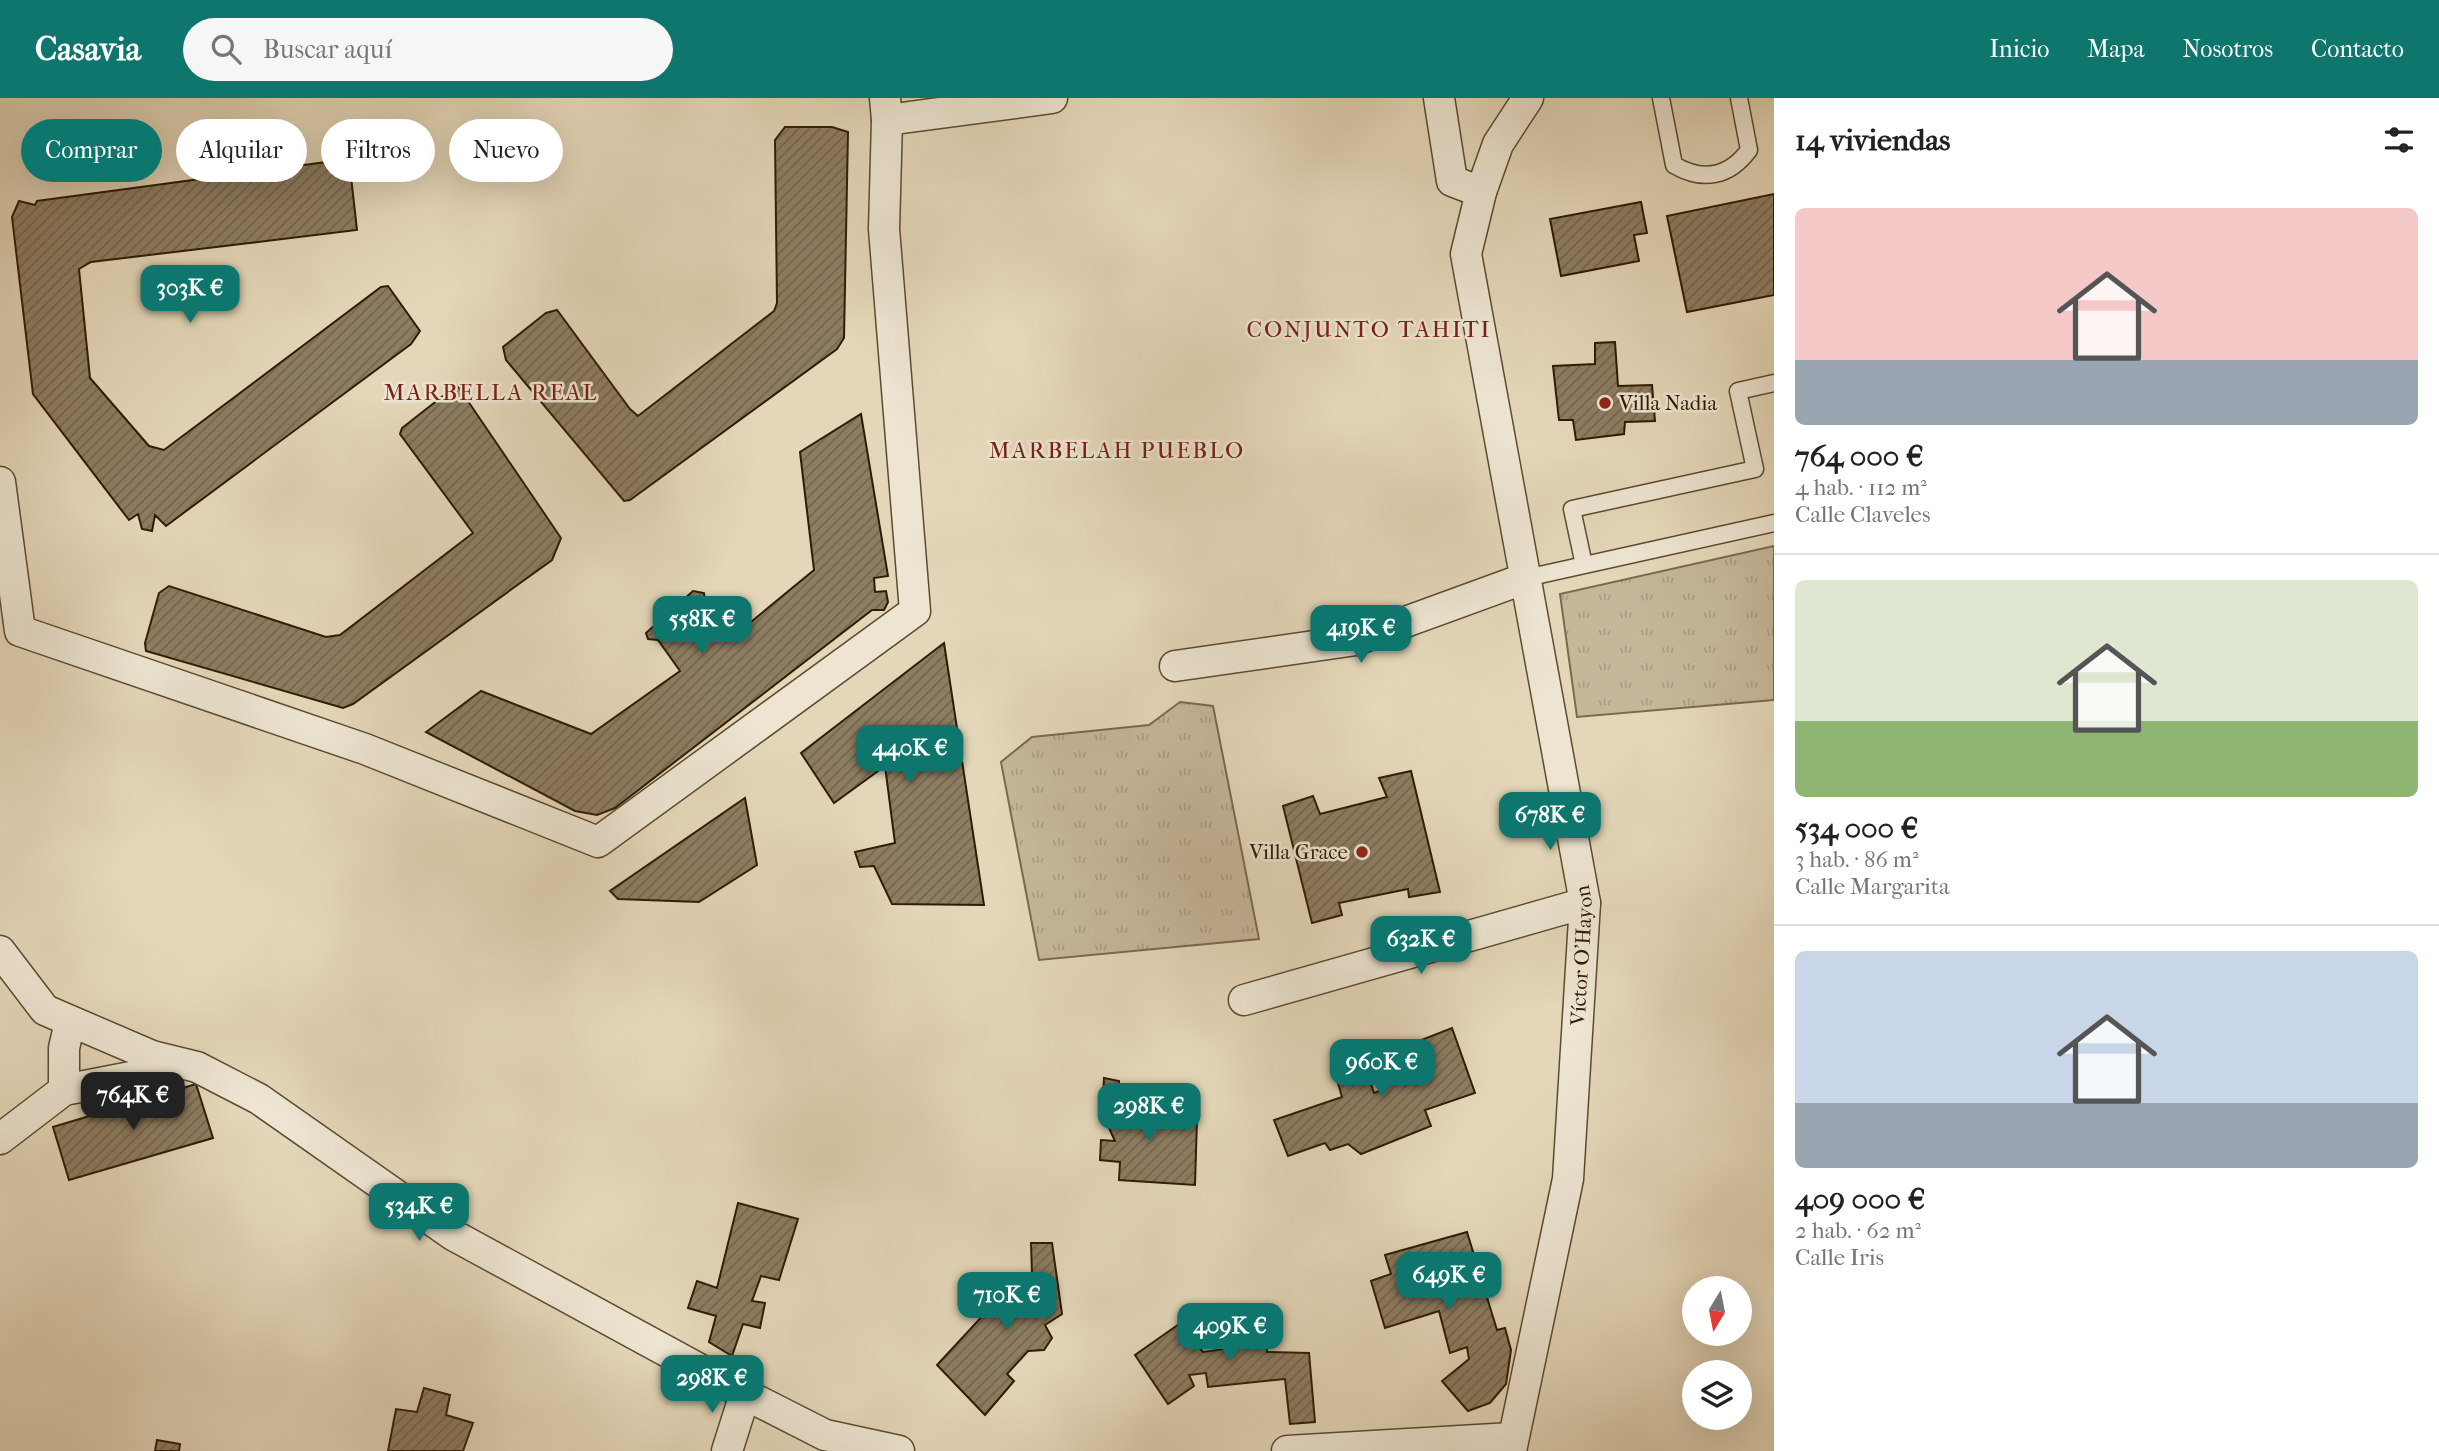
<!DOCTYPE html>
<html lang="es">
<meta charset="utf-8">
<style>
:root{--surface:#fff;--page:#f6f6f6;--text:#222;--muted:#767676;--line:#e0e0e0;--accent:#0f766e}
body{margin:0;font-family:"IM FELL French Canon",serif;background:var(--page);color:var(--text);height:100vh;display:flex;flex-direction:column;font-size:26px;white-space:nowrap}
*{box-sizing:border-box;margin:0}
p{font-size:23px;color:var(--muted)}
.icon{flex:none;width:38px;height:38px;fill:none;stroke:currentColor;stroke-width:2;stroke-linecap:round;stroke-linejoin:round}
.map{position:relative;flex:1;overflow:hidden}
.side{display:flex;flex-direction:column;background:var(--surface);width:665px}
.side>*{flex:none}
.hud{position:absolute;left:21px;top:21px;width:665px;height:63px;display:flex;gap:14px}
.needle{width:46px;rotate:190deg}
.buttons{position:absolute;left:1682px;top:1178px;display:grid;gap:14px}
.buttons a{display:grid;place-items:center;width:70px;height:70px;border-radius:50%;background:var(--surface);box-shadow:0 7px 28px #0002;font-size:35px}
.price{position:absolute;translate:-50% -60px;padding:0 16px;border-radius:14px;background:var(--accent);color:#fff;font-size:23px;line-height:46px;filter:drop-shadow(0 2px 4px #0008)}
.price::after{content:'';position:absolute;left:50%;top:42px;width:21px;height:16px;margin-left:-10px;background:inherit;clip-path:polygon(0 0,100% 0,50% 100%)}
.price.current{background:#222;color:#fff}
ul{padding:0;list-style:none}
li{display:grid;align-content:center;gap:14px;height:371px;padding:0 21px}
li+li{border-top:2px solid var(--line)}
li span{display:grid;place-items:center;height:217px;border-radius:10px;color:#555}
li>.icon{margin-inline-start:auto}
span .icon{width:126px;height:126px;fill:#fffc;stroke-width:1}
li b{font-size:30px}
h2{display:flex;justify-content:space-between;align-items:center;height:84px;padding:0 21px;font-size:30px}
.tag{padding:0 24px;border-radius:32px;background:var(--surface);box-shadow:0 7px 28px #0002;font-size:24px;line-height:63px}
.tag.current{background:var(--accent);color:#fff}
header{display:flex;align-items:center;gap:42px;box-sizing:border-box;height:98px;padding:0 35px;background:var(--accent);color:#fff}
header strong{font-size:33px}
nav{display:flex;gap:38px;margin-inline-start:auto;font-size:24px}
.search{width:490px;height:63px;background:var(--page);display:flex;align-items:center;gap:18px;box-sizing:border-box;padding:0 24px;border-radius:38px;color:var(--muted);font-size:26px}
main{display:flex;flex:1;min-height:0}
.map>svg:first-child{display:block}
.grass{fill:url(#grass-tufts);stroke:#7a6a4e;stroke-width:2}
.building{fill:url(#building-hatch);stroke:#2f1c03;stroke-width:2}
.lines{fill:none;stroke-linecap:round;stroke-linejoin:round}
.service-casing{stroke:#5c4b30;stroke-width:19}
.minor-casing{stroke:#5c4b30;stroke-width:33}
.service{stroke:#ede5d2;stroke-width:16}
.minor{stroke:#ede5d2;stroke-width:30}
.poi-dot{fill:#8f2418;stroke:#ede5d2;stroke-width:2.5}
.labels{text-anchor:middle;stroke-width:5;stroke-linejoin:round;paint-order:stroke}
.poi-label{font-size:21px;fill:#2f1c03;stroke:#ede5d2;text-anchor:start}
.street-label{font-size:21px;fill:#2f1c03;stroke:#ede5d2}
.neighbourhood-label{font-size:23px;letter-spacing:2px;fill:#7a1f14;stroke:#ede5d2}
</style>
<header>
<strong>Casavia</strong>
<div class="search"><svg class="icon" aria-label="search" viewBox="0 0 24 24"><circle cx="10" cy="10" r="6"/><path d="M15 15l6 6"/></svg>Buscar aquí</div>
<nav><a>Inicio</a><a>Mapa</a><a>Nosotros</a><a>Contacto</a></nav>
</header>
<main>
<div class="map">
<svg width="1774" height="1353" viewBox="0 0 1774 1353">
<defs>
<pattern id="grass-tufts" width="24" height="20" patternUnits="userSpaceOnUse" patternTransform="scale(1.75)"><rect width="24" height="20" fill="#c5b79a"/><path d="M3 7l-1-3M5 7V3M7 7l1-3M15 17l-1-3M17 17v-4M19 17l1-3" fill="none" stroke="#aa9d83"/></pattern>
<pattern id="building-hatch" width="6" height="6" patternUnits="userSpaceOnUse" patternTransform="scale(1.75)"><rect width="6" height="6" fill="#8d7d62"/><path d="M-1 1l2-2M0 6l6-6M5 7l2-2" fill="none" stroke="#74664f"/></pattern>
</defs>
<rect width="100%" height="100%" fill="#e4d7b9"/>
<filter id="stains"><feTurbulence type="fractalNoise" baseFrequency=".00286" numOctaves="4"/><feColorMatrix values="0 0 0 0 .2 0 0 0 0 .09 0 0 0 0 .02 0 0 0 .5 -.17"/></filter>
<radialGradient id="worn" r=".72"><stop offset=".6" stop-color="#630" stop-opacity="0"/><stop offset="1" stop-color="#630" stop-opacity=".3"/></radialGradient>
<!-- grass -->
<path class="grass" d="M 1774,448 L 1774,602 L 1577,619 L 1560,496 Z
M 1180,604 L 1213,608 L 1259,841 L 1039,862 L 1001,664 L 1032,639 L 1149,627 Z"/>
<!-- building -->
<path class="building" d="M 785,29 L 832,29 L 848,34 L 844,240 L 837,251 L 630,402 L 624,403 L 506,262 L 503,249 L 546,215 L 557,212 L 630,311 L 638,318 L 774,213 L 777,205 L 775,42 Z
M 349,61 L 357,132 L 91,164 L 79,171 L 90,280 L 149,348 L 164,352 L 381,189 L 388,188 L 420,233 L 411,246 L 166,428 L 155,417 L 152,433 L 142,431 L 138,416 L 129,422 L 33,296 L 12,119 L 19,103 L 35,107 L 37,103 Z
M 1774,96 L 1774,197 L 1687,214 L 1667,118 Z
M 1641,104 L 1647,135 L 1634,137 L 1639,163 L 1561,178 L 1550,121 Z
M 1615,244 L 1618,288 L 1652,287 L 1655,323 L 1625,324 L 1624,336 L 1576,342 L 1573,322 L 1559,322 L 1553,268 L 1595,266 L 1595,245 Z
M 457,287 L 561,440 L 552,462 L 353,606 L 343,610 L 146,553 L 145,545 L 159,495 L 169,488 L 326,539 L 340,537 L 473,435 L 400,336 L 402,330 Z
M 861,316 L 888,478 L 874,480 L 875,494 L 886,493 L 888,504 L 884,512 L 872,512 L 615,710 L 597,717 L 575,713 L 426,634 L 481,593 L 591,636 L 680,573 L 658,542 L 648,541 L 646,535 L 693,493 L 704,495 L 705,505 L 703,511 L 729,542 L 814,472 L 800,354 Z
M 944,545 L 984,807 L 892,806 L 874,768 L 860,769 L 855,754 L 895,745 L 885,668 L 834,705 L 801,655 Z
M 1411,673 L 1440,794 L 1409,799 L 1408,791 L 1339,805 L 1342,817 L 1312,825 L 1283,708 L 1313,698 L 1320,716 L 1387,699 L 1379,680 Z
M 745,700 L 757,767 L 699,804 L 618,801 L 610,793 Z
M 1452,930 L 1475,995 L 1425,1012 L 1431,1028 L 1361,1056 L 1348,1046 L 1330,1052 L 1325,1045 L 1288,1058 L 1274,1022 L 1342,999 L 1332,965 L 1361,955 L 1374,995 L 1387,990 L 1383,982 L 1398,978 L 1388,955 Z
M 1104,980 L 1119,983 L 1120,1012 L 1129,1009 L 1139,1017 L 1197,1021 L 1195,1087 L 1119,1082 L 1120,1064 L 1100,1062 L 1101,1042 L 1115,1043 L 1108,1028 L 1113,1017 L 1102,1016 Z
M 196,986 L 213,1040 L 69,1082 L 53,1029 Z
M 738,1105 L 798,1121 L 779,1182 L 761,1178 L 752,1203 L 765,1205 L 760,1230 L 743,1226 L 732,1258 L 709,1244 L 716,1218 L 688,1210 L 697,1183 L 717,1190 Z
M 1467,1134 L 1497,1232 L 1505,1230 L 1511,1252 L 1506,1286 L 1490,1305 L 1468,1313 L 1442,1283 L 1469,1261 L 1467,1249 L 1450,1255 L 1439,1213 L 1385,1230 L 1371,1183 L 1391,1176 L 1385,1157 Z
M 1031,1145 L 1052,1145 L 1062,1216 L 1045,1227 L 1052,1240 L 1044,1252 L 1028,1253 L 1007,1276 L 1014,1283 L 985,1317 L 937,1267 L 1001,1198 L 997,1180 L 1032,1176 Z
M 1265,1217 L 1267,1254 L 1309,1255 L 1315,1324 L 1290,1326 L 1285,1281 L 1208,1289 L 1206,1275 L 1189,1277 L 1194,1288 L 1168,1306 L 1135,1257 L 1179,1226 L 1203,1254 L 1225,1251 L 1225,1237 L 1203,1238 L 1198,1226 Z
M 424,1290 L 450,1297 L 446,1317 L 473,1325 L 463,1353 L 388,1353 L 396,1311 L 417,1314 Z
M 157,1342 L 180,1346 L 179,1353 L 155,1353 Z"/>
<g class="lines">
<!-- service casing -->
<g class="service-casing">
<path id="service" d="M 1661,0 L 1674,67 C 1703,84 1729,79 1749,52 L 1739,0
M 1584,467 L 1572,411 L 1755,371 L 1738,293 L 1774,285
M 1526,480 L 1774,425"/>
</g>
<!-- minor casing -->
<g class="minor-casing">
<g id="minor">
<path d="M 1439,0 L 1452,83 L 1481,94"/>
<path d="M 887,22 L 1052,0"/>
<path d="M 0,384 L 20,533 L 365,651 L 598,744 L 915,513 L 884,131 L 887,22 L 885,0"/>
<path d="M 1175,568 L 1356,542 L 1526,480"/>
<path d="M 0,853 L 45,912 L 152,958 L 197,969 L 259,1001 L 453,1137 L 758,1303 L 825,1337 L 899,1353"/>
<path d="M 1244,902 L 1585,805"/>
<path d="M 64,992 L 64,950 L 70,924"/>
<path d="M 0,1041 L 64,992 L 136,978 L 152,958"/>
<path d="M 727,1353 L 745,1296"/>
<path d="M 1287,1353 L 1512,1340"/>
<path id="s1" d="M 1511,1353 L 1568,1081 L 1585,805 L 1466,156 L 1481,94 L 1498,46 L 1528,0"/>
</g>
</g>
<!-- service -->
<use href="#service" class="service"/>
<!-- minor -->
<use href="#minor" class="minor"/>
</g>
<!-- markers -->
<g class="poi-dot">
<circle cx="1605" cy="305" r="7"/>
<circle cx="1362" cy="754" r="7"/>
</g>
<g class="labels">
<!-- poi labels -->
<g class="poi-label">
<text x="1619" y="312">Villa Nadia</text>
<text x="1348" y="761" text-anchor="end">Villa Grace</text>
</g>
<!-- street labels -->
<g class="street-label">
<text dy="7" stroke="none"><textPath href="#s1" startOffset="502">Víctor O'Hayon</textPath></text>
</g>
<!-- neighbourhood labels -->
<g class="neighbourhood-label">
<text x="1369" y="239">CONJUNTO TAHITI</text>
<text x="491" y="302">MARBELLA REAL</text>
<text x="1117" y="360">MARBELAH PUEBLO</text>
</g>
</g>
<rect width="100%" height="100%" filter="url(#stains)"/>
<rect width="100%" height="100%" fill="url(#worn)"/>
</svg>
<div class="buttons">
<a><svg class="needle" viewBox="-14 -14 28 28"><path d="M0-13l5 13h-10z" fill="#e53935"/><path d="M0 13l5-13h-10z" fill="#767676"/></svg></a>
<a><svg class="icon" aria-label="layers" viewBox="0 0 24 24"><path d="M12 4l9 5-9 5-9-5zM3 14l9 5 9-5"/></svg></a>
</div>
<b class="price" style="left:190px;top:227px">303K €</b>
<b class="price" style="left:702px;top:558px">558K €</b>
<b class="price" style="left:1361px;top:567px">419K €</b>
<b class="price" style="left:910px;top:687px">440K €</b>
<b class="price" style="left:1550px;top:754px">678K €</b>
<b class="price" style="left:1421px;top:878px">632K €</b>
<b class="price" style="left:1382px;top:1001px">960K €</b>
<b class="price current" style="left:133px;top:1034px">764K €</b>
<b class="price" style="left:1149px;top:1045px">298K €</b>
<b class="price" style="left:419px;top:1145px">534K €</b>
<b class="price" style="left:1449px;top:1214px">649K €</b>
<b class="price" style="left:1007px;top:1234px">710K €</b>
<b class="price" style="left:1230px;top:1265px">409K €</b>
<b class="price" style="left:712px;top:1317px">298K €</b>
<div class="hud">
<a class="tag current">Comprar</a>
<a class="tag">Alquilar</a>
<a class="tag">Filtros</a>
<a class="tag">Nuevo</a>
</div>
</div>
<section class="side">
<h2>14 viviendas<svg class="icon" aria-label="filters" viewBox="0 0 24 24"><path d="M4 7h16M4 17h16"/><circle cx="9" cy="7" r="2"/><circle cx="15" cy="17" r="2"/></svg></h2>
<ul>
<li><span style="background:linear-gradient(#f6c9c9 70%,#9aa5b1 0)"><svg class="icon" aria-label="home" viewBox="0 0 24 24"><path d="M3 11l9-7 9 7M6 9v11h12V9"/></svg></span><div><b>764 000 €</b><p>4 hab. · 112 m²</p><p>Calle Claveles</p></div></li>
<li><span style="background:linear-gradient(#dfe7d0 65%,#8fb573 0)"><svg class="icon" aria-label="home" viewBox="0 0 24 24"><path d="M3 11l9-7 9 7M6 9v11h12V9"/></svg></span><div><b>534 000 €</b><p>3 hab. · 86 m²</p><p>Calle Margarita</p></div></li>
<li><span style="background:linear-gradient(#c9d6e8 70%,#9aa5b1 0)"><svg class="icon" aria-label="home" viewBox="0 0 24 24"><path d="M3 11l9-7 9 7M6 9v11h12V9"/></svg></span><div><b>409 000 €</b><p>2 hab. · 62 m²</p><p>Calle Iris</p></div></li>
</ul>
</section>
</main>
